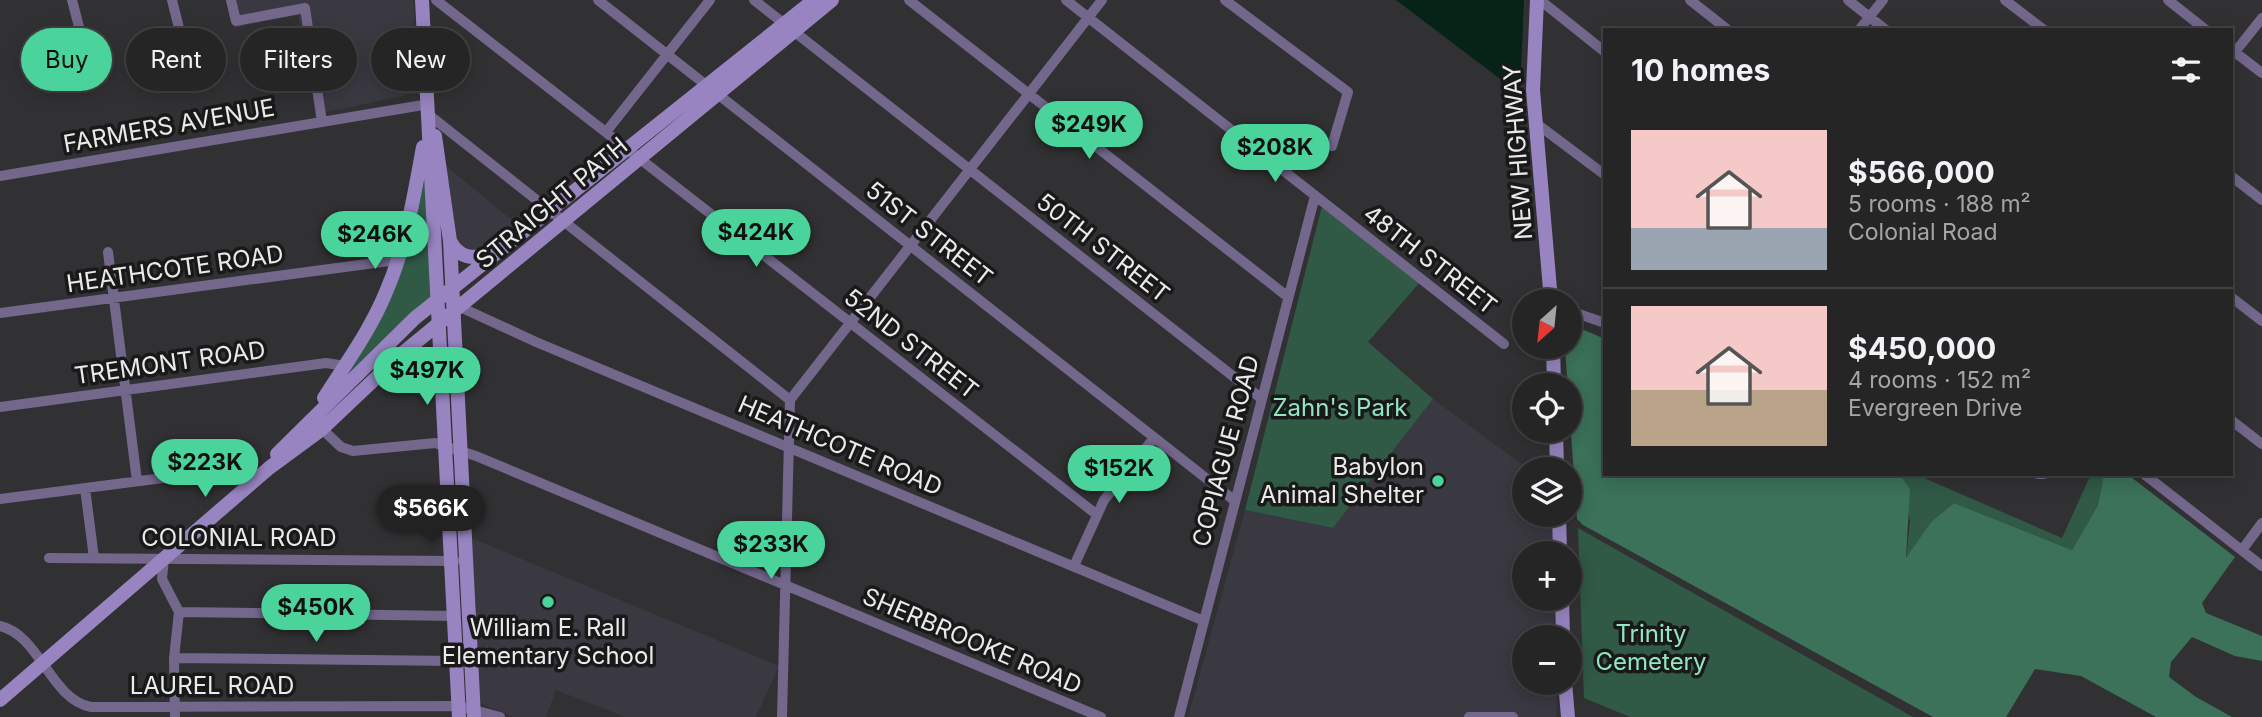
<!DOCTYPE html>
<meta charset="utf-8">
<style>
:root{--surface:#252526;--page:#2d2d2e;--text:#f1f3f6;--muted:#a3a5a7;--line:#424243;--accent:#4ad49c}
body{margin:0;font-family:Inter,sans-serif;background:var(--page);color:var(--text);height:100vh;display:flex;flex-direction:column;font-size:26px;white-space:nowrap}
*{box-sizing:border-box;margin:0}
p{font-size:23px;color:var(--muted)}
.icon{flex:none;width:38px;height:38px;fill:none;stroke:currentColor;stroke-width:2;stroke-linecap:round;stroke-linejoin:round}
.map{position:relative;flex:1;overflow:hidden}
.drawer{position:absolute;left:1603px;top:28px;width:630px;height:448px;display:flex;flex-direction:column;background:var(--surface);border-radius:0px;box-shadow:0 4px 18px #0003,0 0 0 2px var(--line)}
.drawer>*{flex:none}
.guide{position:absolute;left:21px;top:28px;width:665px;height:63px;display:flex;gap:14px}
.needle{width:46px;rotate:207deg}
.fabs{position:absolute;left:1512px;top:289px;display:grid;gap:14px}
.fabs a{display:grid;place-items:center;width:70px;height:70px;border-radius:50%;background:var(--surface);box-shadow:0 4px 18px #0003,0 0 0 2px var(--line);font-size:35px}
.price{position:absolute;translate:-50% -60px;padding:0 16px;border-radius:24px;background:var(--accent);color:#111;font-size:23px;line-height:46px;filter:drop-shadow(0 2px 4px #0008)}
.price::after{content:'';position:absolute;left:50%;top:42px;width:21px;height:16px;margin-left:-10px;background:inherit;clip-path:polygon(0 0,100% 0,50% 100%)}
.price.selected{background:#222;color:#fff}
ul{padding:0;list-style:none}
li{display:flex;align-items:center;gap:21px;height:175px;padding:0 28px}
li+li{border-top:2px solid var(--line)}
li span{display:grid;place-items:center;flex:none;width:196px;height:140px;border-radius:0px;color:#555}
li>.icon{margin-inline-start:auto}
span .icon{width:84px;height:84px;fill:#fffc;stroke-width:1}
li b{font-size:30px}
h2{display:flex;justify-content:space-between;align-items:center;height:84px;padding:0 28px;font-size:30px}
.chip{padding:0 24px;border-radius:32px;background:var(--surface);box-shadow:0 4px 18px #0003,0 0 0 2px var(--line);font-size:24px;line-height:63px}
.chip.selected{background:var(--accent);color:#111}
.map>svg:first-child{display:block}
.built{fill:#3a3840}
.green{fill:#305946}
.forest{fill:#3b7259}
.water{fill:#052316}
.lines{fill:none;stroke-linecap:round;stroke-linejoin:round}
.street{stroke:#73678c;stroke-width:10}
.secondary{stroke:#9884c0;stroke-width:14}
.poi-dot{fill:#4ad49c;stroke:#19191a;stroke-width:2.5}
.labels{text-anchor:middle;stroke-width:7;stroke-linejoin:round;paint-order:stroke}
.street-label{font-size:24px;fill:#eaeaeb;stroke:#19191a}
.park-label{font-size:24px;fill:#92e7be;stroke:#19191a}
.poi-label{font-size:24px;fill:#eaeaeb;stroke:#19191a;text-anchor:end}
</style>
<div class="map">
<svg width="2262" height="717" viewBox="0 0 2262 717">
<rect width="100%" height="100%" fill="#313133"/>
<!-- built -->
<path class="built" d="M 226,0 L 413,0 L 419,84 L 416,93 L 317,114 L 298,13 L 234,28 Z
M 445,165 L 518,225 L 477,254 L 454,245 Z
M 1433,399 L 1528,469 L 1524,469 L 1524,514 L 1552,515 L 1553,553 L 1524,553 L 1524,598 L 1554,599 L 1555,637 L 1524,637 L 1524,682 L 1556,683 L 1557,717 L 1188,717 L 1245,510 L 1333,528 Z
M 469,537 L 779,666 L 756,717 L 625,717 L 556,690 L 546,717 L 513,717 L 477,702 Z"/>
<!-- green -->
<path class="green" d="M 425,162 L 433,299 L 329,397 L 376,324 Z
M 1322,206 L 1420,282 L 1368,342 L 1433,399 L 1333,528 L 1245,510 Z
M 1899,474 L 1915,474 L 2062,538 L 2091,474 L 2104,474 L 2098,505 L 2072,550 L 1954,503 L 1931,522 L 1906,560 L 1910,521 Z
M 1578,528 L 1913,717 L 1630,717 L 1584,698 Z"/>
<!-- forest -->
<path class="forest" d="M 1570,324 L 1605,339 L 1605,474 L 1899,474 L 1910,489 L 1906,558 L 1931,522 L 1954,503 L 2072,550 L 2098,505 L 2104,474 L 2127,474 L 2235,557 L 2202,603 L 2206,613 L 2262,636 L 2262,661 L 2235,656 L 2192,637 L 2171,662 L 2169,677 L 2196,697 L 2232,717 L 2156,717 L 2081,676 L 2035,669 L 2006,717 L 1933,717 L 1583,525 L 1577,519 L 1565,347 L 1570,346 Z"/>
<!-- water -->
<path class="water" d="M 1396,0 L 1524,0 L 1520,94 Z"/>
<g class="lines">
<!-- street -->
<path class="street" d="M 72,0 L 89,65
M 172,0 L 183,44
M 231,0 L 236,21 L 305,8 L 322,122
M 436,0 L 1096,514
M 598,0 L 1235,501
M 754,0 L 1262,399
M 909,0 L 1288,297
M 1066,0 L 1504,344
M 1225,0 L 1348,92 L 1332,146
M 1540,0 L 1605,52
M 1690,0 L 1728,30
M 1848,0 L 1886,30
M 2005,0 L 2044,30
M 2168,0 L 2206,30
M 1859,30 L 1883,0
M 2232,50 L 2262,73
M 2231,57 L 2262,18
M 429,115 L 790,400
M 1537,124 L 1605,175
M 606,132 L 710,0
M 0,176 L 429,104
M 2231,176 L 2262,200
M 108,252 L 137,481
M 2231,297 L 2262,321
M 460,307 L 536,342 L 1204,621
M 1570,311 L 1605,323
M 0,313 L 397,260
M 0,407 L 326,363 L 345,366
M 2231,420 L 2262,444
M 322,429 L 341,447 L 353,451 L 435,443 L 476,456 L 1101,717
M 2038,474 L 2044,474
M 2144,474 L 2262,566
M 85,488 L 94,558
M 0,499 L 225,470 L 253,482
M 2242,550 L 2262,523
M 49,558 L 455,561
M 164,558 L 162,579 L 179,612 L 174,658 L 175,717
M 1074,566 L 1104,500 L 1154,438
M 179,612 L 455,616
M 0,626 C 40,635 50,699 91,707 L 459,706 L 500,717
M 174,658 L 457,661
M 782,717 L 790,400 L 1102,0
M 1179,717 L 1315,196
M 1469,717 L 1513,717"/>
<!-- secondary -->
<path class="secondary" d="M 422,0 L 459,717
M 1537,0 L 1533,90 L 1551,301
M 435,136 L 450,241 L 474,717
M 450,241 C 459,259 473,259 491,254
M 1553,346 L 1554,385
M 399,357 L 425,354 L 442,366
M 324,398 C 346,363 370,331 386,292 C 406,246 414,196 423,147
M 1556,430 L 1557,469
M 277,454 L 415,318 L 814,0
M 1559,514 L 1560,553
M 1562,598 L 1563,637
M 1565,682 L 1568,717
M 0,700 L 269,468 L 322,429 L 398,357 L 832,0"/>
</g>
<!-- markers -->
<g class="poi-dot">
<circle cx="1438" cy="481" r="7"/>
<circle cx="548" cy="602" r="7"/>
</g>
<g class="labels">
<!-- street labels -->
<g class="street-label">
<text transform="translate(169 126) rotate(-10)" y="8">FARMERS AVENUE</text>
<text transform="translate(1518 152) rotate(-94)" y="8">NEW HIGHWAY</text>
<text transform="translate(552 203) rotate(-40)" y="8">STRAIGHT PATH</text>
<text transform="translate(929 234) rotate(38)" y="8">51ST STREET</text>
<text transform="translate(1103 248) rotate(38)" y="8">50TH STREET</text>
<text transform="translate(1430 260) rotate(38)" y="8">48TH STREET</text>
<text transform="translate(175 269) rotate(-8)" y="8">HEATHCOTE ROAD</text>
<text transform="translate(911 344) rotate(38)" y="8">52ND STREET</text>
<text transform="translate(170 363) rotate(-8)" y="8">TREMONT ROAD</text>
<text transform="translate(840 446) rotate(23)" y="8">HEATHCOTE ROAD</text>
<text transform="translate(1226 451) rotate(-75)" y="8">COPIAGUE ROAD</text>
<text x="239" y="546">COLONIAL ROAD</text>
<text transform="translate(972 641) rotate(23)" y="8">SHERBROOKE ROAD</text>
<text x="212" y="694">LAUREL ROAD</text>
</g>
<!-- park labels -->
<g class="park-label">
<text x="1340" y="416">Zahn's Park</text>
<text x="1651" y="642">Trinity<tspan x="1651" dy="28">Cemetery</tspan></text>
</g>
<!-- poi labels -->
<g class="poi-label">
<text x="1424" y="475">Babylon<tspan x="1424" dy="28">Animal Shelter</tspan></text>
<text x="548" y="636" text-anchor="middle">William E. Rall<tspan x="548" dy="28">Elementary School</tspan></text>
</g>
</g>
</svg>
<div class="fabs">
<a><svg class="needle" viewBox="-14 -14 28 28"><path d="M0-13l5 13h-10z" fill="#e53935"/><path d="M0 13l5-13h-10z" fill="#a3a5a7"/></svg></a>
<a><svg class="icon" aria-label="locate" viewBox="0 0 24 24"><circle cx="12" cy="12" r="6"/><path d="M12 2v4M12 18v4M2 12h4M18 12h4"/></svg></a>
<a><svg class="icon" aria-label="layers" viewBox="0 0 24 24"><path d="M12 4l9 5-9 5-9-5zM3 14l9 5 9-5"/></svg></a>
<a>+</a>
<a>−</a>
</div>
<b class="price" style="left:1089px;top:161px">$249K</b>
<b class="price" style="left:1275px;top:184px">$208K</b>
<b class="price" style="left:756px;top:269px">$424K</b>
<b class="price" style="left:375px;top:271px">$246K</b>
<b class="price" style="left:427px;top:407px">$497K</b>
<b class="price" style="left:205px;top:499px">$223K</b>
<b class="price" style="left:1119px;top:505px">$152K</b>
<b class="price selected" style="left:431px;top:545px">$566K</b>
<b class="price" style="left:771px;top:581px">$233K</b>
<b class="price" style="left:316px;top:644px">$450K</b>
<div class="guide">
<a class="chip selected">Buy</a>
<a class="chip">Rent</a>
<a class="chip">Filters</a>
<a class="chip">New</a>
</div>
<section class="drawer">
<h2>10 homes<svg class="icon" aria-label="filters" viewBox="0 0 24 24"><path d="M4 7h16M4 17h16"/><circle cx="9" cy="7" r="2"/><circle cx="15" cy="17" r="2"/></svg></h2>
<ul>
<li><span style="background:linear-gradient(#f6c9c9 70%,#9aa5b1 0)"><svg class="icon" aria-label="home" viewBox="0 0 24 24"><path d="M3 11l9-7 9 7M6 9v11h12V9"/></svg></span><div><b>$566,000</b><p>5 rooms · 188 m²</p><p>Colonial Road</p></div></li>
<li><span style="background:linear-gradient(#f6c9c9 60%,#b9a48a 0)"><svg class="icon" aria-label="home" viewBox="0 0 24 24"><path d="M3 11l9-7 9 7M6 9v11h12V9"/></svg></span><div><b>$450,000</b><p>4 rooms · 152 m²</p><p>Evergreen Drive</p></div></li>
</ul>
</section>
</div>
